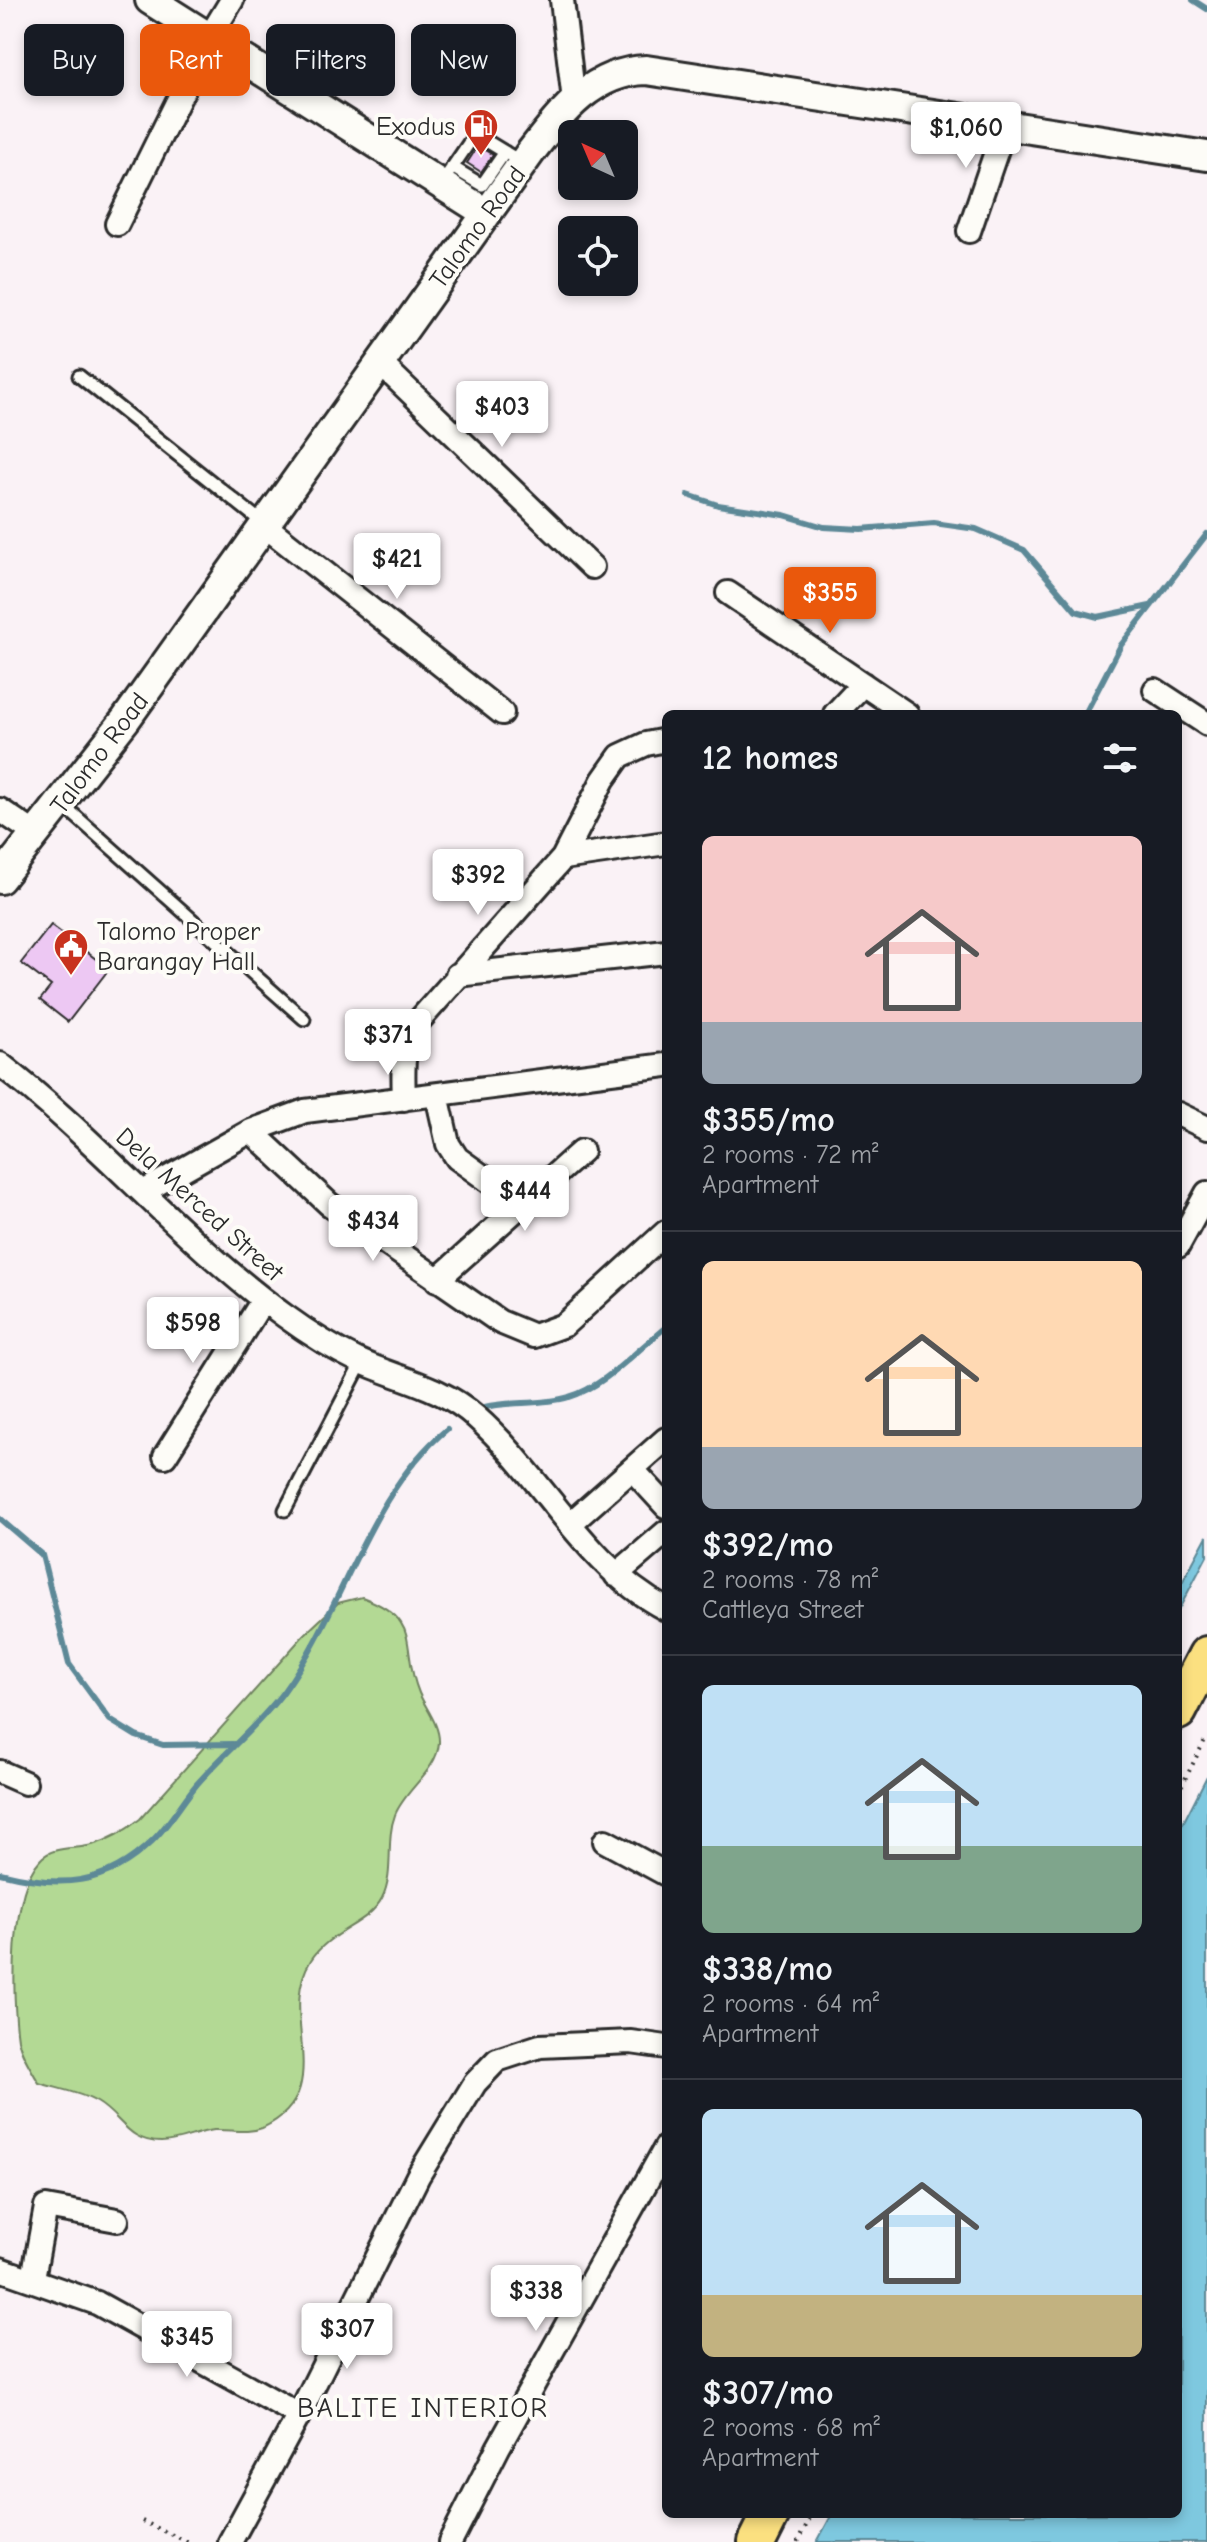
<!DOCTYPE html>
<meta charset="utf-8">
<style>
:root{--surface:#171b24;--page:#242831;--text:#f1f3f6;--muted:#9ea1a6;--line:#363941;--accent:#ea580c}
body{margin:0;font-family:"Comic Neue",sans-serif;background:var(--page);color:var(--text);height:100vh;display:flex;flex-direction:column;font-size:30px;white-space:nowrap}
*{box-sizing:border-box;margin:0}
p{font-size:26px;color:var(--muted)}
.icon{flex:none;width:44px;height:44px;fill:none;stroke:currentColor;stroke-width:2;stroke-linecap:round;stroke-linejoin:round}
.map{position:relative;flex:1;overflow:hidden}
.details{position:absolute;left:662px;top:710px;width:520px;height:1808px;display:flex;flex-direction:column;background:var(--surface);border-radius:12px;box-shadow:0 4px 12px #0003}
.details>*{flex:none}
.banner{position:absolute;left:24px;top:24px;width:518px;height:72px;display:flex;gap:16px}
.needle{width:52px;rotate:316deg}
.tools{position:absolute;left:558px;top:120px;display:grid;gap:16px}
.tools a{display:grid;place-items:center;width:80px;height:80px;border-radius:12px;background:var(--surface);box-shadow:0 4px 12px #0003;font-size:40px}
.price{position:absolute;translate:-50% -68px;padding:0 18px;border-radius:8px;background:#fff;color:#222;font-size:26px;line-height:52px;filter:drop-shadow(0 2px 4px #0008)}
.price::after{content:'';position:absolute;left:50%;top:48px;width:24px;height:18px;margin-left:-12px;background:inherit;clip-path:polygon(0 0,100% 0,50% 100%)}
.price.selected{background:var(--accent);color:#fff}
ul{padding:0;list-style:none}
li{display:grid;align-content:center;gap:16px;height:424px;padding:0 40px}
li+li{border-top:2px solid var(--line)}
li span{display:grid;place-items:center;height:248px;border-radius:12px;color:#555}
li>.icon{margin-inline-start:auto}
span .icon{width:144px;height:144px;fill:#fffc;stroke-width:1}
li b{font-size:34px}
h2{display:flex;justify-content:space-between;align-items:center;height:96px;padding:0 40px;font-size:34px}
.tag{padding:0 28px;border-radius:12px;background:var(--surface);box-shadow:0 4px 12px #0003;font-size:28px;line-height:72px}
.tag.selected{background:var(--accent);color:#fff}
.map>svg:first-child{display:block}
.green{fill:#b3d994;stroke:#6f8260;stroke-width:2}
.water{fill:#7ec8df;stroke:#5d8997;stroke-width:2}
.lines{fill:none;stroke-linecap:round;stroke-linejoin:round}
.stream{stroke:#5d8997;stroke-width:6}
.building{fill:#edc8f3;stroke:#2b2b2b;stroke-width:2}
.service-casing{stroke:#2b2b2b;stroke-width:17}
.minor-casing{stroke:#2b2b2b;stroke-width:28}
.tertiary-casing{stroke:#2b2b2b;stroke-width:34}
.primary-casing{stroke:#2b2b2b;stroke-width:42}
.path{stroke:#2b2b2b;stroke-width:4;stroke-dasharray:2 6;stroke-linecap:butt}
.service{stroke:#fdfcf7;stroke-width:11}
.minor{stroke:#fdfcf7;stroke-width:22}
.tertiary{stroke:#fdfcf7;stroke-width:28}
.primary{stroke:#fbe080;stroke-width:36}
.labels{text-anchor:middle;stroke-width:8;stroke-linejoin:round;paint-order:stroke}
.poi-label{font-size:26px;fill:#2b2b2b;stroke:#fdfcf7;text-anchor:end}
.street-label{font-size:26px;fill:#2b2b2b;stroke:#fdfcf7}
.neighbourhood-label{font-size:28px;letter-spacing:2px;fill:#2b2b2b;stroke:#fdfcf7}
</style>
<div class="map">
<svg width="1207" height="2542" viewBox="0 0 1207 2542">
<rect width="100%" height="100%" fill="#faf2f6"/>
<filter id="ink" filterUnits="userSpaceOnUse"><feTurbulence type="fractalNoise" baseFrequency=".0125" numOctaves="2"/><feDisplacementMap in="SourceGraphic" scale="16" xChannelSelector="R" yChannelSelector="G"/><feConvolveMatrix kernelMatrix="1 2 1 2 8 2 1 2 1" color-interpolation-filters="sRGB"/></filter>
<g filter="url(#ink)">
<!-- green -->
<path class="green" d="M 362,1597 C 425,1621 399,1646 419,1693 C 426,1709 440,1725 439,1743 C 437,1771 405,1789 395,1815 C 385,1841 395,1872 382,1898 C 368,1925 330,1930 311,1960 C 275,2016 340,2092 262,2128 C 247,2134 230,2129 214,2130 C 197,2132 179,2142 161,2142 C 128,2142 121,2116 97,2102 C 79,2092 59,2089 39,2083 C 31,2069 21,2054 18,2039 C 12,1997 10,1892 40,1860 C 53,1845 75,1850 92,1845 C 110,1840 125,1831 140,1819 L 304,1635 L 338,1603 Z"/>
<!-- water -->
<path class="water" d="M 1207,1536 L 1207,1556 L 1178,1611 L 1178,1590 Z
M 1207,1776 L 1207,2542 L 817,2542 L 832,2514 L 1178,2514 L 1178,1833 Z"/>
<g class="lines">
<!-- stream -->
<path class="stream" d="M 1193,0 L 1207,9
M 688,495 L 718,505 L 784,515 L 824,527 L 861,529 L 934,523 L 976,529 L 1024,550 L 1076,611 L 1098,617 L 1150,606
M 1085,714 L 1121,645 L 1207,534
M 481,1408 C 509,1400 540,1406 569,1397 C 604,1387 637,1350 666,1327
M 0,1519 L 42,1555 L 69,1664 L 110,1720 L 136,1736 L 163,1745 L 233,1744
M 0,1873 C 59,1888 105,1887 152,1841 C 169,1825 182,1802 197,1784 C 225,1752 259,1725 284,1691 C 345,1607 366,1497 447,1429"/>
</g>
<!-- building -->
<path class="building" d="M 478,146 L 493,155 L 481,172 L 467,163 Z
M 51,925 L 109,969 L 68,1022 L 40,1000 L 51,986 L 21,963 Z"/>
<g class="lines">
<!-- service casing -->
<g class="service-casing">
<path id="service" d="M 452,167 L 482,185 L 505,152
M 441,184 L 475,134 L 521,162
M 79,376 L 263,523
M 62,804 L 304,1019
M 285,1510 L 362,1362"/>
</g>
<!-- minor casing -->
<g class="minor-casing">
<path id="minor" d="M 562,0 L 574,101
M 117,224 L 209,38 L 232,0
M 969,231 L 1006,123
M 380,363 L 592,567
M 264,525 L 502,713
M 728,593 L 907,714
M 1155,690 L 1207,724
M 835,714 L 863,684
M 0,810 L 37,835
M 563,858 L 666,843
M 457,975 L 666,952
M 0,1064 C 100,1142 182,1241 285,1316 C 307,1332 332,1348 357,1360 C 398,1379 440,1385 476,1417 C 543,1476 585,1567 666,1609
M 437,1095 L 448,1144 L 457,1158 L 522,1205
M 404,1099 C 403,1071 401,1049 416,1024 L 563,858 L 603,780 L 620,756 L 646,744 L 666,740
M 1178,1114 L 1207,1128
M 251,1131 L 329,1204 L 500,1322 L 534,1336 L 564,1325 L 666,1232
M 143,1192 L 251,1131 L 305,1111 L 666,1065
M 1178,1246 L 1207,1193
M 437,1280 L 582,1151
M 165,1456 L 263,1300
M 632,1469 L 666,1506
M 571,1523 L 666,1439
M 616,1575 L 666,1532
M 0,1772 L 25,1783
M 605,1841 L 666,1874
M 0,2269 L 97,2303 L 299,2415
M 33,2278 L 46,2207 L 117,2220
M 230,2542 L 299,2415 L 418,2176 L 475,2083 L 497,2060 L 540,2046 L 631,2042 L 666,2047
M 450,2542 L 498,2448 L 666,2147"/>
</g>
<!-- tertiary casing -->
<g class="tertiary-casing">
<path id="tertiary" d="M 150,0 L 486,213
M 0,879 L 126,719 L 530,153 C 561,113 591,72 646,70 L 1207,156"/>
</g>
<!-- primary casing -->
<g class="primary-casing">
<path id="primary" d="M 1178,1711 L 1207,1655
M 757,2542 L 771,2514"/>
</g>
<!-- path -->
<path class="path" d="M 1178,1793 L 1207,1736
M 142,2521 L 188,2542
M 798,2542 L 812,2514"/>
<!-- service -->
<use href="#service" class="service"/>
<!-- minor -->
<use href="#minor" class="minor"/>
<!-- tertiary -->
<use href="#tertiary" class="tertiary"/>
<!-- primary -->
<use href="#primary" class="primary"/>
</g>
</g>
<!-- icons -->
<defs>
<g id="fuel-pin" transform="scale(1.8)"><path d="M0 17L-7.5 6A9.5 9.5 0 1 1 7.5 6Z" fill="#c8321e" stroke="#fdfcf7"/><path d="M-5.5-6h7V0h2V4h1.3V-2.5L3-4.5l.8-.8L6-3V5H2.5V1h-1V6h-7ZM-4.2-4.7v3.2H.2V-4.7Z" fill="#fff"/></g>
<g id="civic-pin" transform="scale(1.8)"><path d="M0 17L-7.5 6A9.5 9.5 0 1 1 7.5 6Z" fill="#c8321e" stroke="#fdfcf7"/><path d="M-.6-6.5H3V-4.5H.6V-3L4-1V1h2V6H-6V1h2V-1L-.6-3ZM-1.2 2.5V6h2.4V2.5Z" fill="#fff"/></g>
</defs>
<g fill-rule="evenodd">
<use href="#fuel-pin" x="481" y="126"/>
<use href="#civic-pin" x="71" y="946"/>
</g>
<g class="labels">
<!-- poi labels -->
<g class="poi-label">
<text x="455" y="135">Exodus</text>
<text x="97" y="940" text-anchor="start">Talomo Proper<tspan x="97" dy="30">Barangay Hall</tspan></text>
</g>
<!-- street labels -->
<g class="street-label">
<text transform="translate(477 227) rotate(-54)" y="9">Talomo Road</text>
<text transform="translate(99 753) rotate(-53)" y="9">Talomo Road</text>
<text transform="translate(200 1204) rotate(42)" y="9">Dela Merced Street</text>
</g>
<!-- neighbourhood labels -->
<g class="neighbourhood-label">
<text x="423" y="2417">BALITE INTERIOR</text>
</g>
</g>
</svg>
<div class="tools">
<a><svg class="needle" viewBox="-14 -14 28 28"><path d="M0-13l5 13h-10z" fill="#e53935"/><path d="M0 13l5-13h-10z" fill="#9ea1a6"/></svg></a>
<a><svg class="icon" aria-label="locate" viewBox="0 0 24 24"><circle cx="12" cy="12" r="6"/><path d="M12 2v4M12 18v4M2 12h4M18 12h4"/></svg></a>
</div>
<b class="price" style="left:966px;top:170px">$1,060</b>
<b class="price" style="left:502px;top:449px">$403</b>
<b class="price" style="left:397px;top:601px">$421</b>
<b class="price selected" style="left:830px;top:635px">$355</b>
<b class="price" style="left:478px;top:917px">$392</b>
<b class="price" style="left:388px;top:1077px">$371</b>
<b class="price" style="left:525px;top:1233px">$444</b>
<b class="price" style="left:373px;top:1263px">$434</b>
<b class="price" style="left:193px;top:1365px">$598</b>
<b class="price" style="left:536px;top:2333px">$338</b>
<b class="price" style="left:347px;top:2371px">$307</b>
<b class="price" style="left:187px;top:2379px">$345</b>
<div class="banner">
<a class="tag">Buy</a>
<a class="tag selected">Rent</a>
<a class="tag">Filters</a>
<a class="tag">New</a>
</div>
<section class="details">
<h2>12 homes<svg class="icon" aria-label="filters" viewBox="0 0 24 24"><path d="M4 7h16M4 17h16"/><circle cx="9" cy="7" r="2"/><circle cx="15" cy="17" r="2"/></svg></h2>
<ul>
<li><span style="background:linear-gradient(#f6c9c9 75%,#9aa5b1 0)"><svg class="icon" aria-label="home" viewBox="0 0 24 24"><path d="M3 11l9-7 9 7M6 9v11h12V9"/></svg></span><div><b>$355/mo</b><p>2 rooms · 72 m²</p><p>Apartment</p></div></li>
<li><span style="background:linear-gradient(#ffd9b3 75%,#9aa5b1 0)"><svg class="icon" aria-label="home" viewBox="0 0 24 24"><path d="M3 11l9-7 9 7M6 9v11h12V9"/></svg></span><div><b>$392/mo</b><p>2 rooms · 78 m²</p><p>Cattleya Street</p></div></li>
<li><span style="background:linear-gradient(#bfe0f5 65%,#7fa58c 0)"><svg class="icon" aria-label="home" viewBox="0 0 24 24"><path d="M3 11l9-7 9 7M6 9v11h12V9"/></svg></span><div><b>$338/mo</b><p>2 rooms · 64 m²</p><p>Apartment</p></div></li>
<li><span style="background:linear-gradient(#bfe0f5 75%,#c2b280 0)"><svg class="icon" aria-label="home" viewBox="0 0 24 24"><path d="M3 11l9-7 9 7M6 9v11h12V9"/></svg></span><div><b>$307/mo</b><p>2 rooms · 68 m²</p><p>Apartment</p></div></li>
</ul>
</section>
</div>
